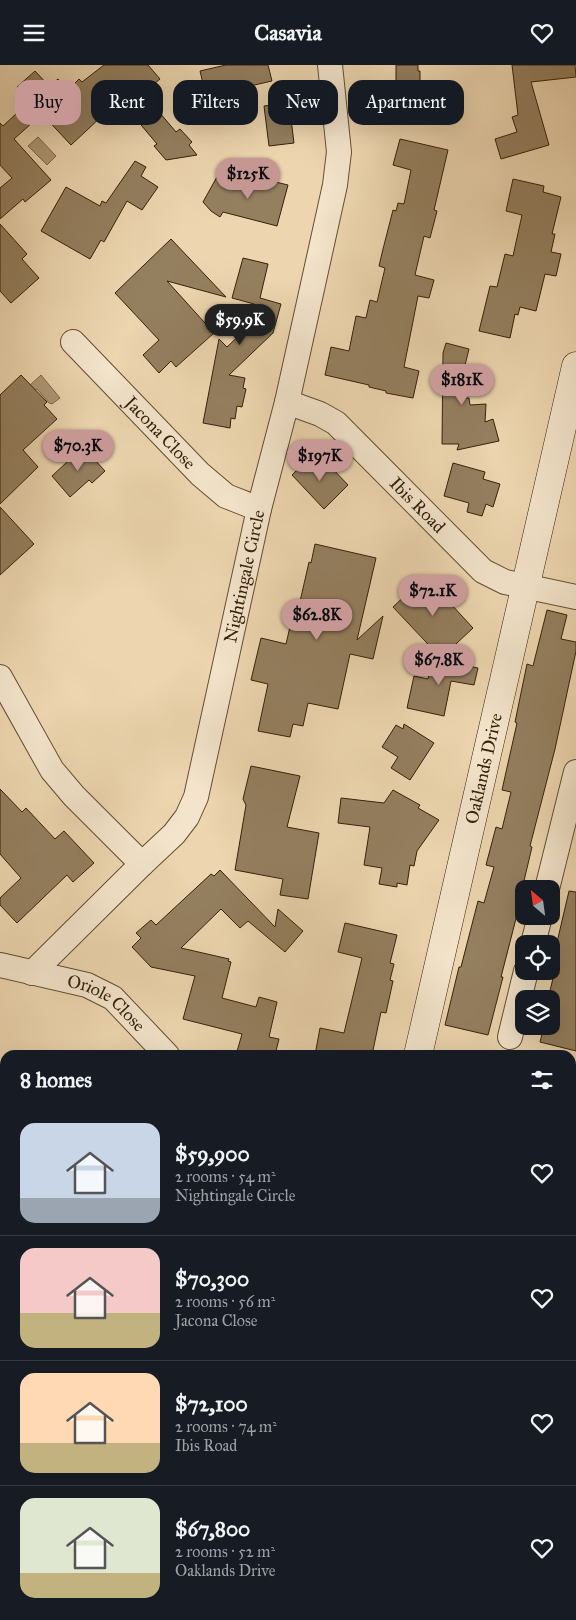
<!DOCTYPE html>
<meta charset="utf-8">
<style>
:root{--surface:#171b24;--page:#242831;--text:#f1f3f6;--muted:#9ea1a6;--line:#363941;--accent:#c59692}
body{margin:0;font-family:"IM FELL Great Primer",serif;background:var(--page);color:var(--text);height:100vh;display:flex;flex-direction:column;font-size:19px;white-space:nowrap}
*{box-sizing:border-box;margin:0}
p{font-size:16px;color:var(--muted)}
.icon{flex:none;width:28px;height:28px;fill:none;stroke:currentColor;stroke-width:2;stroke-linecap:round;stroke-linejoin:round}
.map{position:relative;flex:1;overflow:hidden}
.details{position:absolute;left:0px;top:985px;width:576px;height:570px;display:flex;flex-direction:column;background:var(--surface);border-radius:15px 15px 0 0;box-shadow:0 5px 20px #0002}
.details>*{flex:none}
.hud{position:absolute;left:15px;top:15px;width:546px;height:45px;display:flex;gap:10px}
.needle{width:32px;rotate:331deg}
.tools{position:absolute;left:515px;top:815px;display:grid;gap:10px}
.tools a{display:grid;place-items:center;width:45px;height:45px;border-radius:10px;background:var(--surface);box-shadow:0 5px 20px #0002;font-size:25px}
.price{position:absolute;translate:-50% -42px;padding:0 11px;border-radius:18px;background:var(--accent);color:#111;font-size:16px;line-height:32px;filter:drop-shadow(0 1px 2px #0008)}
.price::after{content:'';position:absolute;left:50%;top:30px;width:15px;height:11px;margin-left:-8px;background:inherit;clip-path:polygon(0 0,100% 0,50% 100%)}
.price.current{background:#222;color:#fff}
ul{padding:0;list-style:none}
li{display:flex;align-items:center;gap:15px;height:125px;padding:0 20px}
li+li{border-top:1px solid var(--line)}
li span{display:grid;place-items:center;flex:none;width:140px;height:100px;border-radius:15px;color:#555}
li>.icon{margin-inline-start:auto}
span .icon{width:60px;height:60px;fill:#fffc;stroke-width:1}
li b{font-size:21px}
h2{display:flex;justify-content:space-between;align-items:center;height:60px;padding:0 20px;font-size:21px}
.tag{padding:0 18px;border-radius:15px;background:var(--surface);box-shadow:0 5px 20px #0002;font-size:18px;line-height:45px}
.tag.current{background:var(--accent);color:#111}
header{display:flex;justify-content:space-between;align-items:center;height:65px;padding:0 20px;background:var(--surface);font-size:22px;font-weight:700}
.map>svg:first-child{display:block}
.green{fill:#cdb693;stroke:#816c4e}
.water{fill:#ae9877;stroke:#7e684b}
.building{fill:#947f5f;stroke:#352109}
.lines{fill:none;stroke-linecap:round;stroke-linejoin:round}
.street-casing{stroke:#634e32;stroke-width:26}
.secondary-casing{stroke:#352109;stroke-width:29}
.street{stroke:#f3e4cb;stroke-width:24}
.secondary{stroke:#f3e4cb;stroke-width:28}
.labels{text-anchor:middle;stroke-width:4;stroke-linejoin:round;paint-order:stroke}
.street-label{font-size:18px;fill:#352109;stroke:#f3e4cb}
</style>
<header><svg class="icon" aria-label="menu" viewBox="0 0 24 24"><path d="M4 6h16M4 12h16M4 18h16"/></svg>Casavia<svg class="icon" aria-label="heart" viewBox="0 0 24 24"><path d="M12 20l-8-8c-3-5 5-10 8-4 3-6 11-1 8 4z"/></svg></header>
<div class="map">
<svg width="576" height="1555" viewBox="0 0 576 1555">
<rect width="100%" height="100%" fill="#ecd5af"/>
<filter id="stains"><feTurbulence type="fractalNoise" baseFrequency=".004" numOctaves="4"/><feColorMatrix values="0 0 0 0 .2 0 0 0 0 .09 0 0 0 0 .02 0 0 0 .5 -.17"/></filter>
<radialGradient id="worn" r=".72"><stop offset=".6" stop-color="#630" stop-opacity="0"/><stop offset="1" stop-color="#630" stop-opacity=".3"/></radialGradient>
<!-- green -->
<path class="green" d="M 576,1022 L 576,1555 L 313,1555 L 315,1550 L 571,1550 L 571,1027 Z"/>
<!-- water -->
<path class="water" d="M 38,72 L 56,91 L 47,100 L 28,81 Z
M 41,310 L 60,333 L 52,339 L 49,338 L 37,324 L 34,326 L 30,320 Z"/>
<!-- building -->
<path class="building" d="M 104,0 L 148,0 L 160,14 L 143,28 L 176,67 L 180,64 L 192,77 L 189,80 L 197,90 L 166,95 L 154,81 L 157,79 L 126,42 L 121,45 L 116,38 L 71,80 L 42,49 L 14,74 L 51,115 L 25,137 L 23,134 L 0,154 L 0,123 L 12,113 L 0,100 L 0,58 L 3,61 L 30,36 L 17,22 L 35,6 L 49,21 L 58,14 L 68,25 L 79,14 L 82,17 Z
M 226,0 L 268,0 L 272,16 L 206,31 L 200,6 Z
M 396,0 L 418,0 L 418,6 L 420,6 L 420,20 L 441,24 L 447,32 L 445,40 L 437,46 L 421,41 L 421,47 L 377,47 L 377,23 L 396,23 Z
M 512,0 L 575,0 L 576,12 L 531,17 L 549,80 L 501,94 L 495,74 L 517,67 L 512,52 L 518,50 Z
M 289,38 L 294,78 L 269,81 L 264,41 Z
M 400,74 L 448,85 L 434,145 L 437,146 L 430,173 L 424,171 L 415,210 L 434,215 L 429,233 L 418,231 L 404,302 L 419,306 L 413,333 L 386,328 L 386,326 L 369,322 L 369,320 L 325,310 L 331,282 L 349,286 L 356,251 L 366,253 L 370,235 L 377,237 L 385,203 L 379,201 L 383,184 L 393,145 L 396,146 L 398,138 L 404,139 L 411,105 L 393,100 Z
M 135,96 L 146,102 L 141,111 L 158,122 L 142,145 L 127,136 L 104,177 L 101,175 L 90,194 L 41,166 L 66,122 L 100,141 L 102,136 L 106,138 Z
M 218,110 L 248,126 L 249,122 L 256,124 L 259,113 L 288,120 L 277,161 L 223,147 L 220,152 L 211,146 L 203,137 Z
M 513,114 L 544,121 L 543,127 L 561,132 L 552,169 L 555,169 L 551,187 L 561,189 L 556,211 L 545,209 L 536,246 L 520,242 L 518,250 L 515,249 L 510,273 L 479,266 L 490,221 L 497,222 L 505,189 L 513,191 L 522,150 L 506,146 Z
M 0,159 L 27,189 L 22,194 L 39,213 L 11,238 L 0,226 Z
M 171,174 L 226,232 L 167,216 L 214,268 L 176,302 L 171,296 L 159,308 L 143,290 L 159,275 L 115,228 Z
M 243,193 L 268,199 L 260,233 L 281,239 L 273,268 L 229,310 L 245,313 L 243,323 L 246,324 L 242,342 L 237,341 L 235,354 L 231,353 L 230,363 L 203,358 L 219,274 L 227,282 L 247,263 L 254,239 L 232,233 Z
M 446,278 L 469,284 L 457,333 L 469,333 L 470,340 L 486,339 L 485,357 L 493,354 L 499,376 L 457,385 L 459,379 L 442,379 L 443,288 Z
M 21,310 L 47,337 L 44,340 L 57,354 L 23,385 L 38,402 L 0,439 L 0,330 Z
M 83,382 L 105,406 L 92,418 L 89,415 L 70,432 L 52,411 Z
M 311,391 L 328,405 L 331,402 L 348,420 L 324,444 L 292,410 Z
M 453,398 L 485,407 L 483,414 L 500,419 L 493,442 L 486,439 L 482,451 L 467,447 L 469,438 L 444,431 Z
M 0,442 L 34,479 L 0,510 Z
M 315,479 L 376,493 L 357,575 L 383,551 L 373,594 L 350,589 L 338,644 L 308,638 L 303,661 L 293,659 L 290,672 L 258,666 L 268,619 L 251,615 L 261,573 L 286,579 L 295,540 L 299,541 L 309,497 L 311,498 Z
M 427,510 L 440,524 L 438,525 L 473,563 L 441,593 L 393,542 Z
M 547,545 L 567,550 L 561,574 L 576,577 L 576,586 L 555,684 L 530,781 L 532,782 L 519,837 L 520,838 L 501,912 L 503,912 L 488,970 L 445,960 L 459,902 L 461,902 L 478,836 L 484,838 L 494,802 L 486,800 L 496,762 L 502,764 L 511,727 L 502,725 L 517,658 L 515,657 L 527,599 L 533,601 Z
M 432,593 L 478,603 L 474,620 L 451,616 L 444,651 L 407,643 L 414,611 L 428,614 Z
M 404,659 L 434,678 L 410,715 L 391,703 L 398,692 L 382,682 L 396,660 L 403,664 Z
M 251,701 L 300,711 L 287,762 L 319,768 L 308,834 L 280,830 L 283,814 L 235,805 L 246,740 L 243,734 Z
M 0,724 L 22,747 L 26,743 L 55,774 L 64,766 L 94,798 L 73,817 L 67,810 L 17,858 L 0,840 L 0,833 L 21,813 L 0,789 Z
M 393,725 L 420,740 L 418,743 L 439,755 L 417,786 L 414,801 L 410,800 L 407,820 L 397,818 L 397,822 L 379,819 L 382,803 L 364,800 L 370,762 L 338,758 L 341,733 L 384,738 Z
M 220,805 L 275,862 L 278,844 L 303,866 L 285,887 L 248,856 L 240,863 L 221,844 L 181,883 L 229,894 L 228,896 L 231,897 L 222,933 L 256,942 L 259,932 L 277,937 L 269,972 L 279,974 L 275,990 L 236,990 L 242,969 L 183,954 L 195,911 L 151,902 L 132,882 L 141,873 L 136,868 L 151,855 L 156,860 L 211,809 L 214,811 Z
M 569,826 L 576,827 L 576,986 L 540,977 L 544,961 L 551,961 L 551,934 L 548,934 L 555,905 L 551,903 Z
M 345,858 L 397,870 L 390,898 L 394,899 L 390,915 L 393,916 L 386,948 L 381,947 L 372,990 L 315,990 L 320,963 L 344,968 L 362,893 L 338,887 Z"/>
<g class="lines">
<!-- street casing -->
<g class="street-casing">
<g id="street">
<path id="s1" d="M 73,277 L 200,409 L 226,431 L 259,444"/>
<path id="s2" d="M 287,337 L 320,349 L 336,358 L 483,506 L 505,517 L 576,532"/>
<path d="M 0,612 L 52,705 L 74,731 L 142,799"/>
<path d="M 547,824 L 576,707"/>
<path d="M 533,879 L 540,851"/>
<path id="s3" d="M 0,900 L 87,920 L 113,933 L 167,990"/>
<path id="s4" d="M 32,908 L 142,799 L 174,769 L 187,752 L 196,732 L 259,444 L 287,337 L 335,120 L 339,87 L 330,0"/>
<path d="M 510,972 L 526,906"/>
<path d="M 0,1305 L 5,1310"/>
<path d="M 12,1555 L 13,1550"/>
</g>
</g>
<!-- secondary casing -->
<g class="secondary-casing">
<g id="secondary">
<path id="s5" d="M 418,990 L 576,301"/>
<path d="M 292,1555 L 293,1550"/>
</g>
</g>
<!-- street -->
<use href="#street" class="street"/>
<!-- secondary -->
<use href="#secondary" class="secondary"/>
</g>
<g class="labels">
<!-- street labels -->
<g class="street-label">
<text dy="6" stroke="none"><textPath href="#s1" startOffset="126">Jacona Close</textPath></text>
<text dy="6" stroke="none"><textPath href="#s2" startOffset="169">Ibis Road</textPath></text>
<text dy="6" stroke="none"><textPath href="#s4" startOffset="468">Nightingale Circle</textPath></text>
<text dy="6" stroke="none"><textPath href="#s5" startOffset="294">Oaklands Drive</textPath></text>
<text dy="6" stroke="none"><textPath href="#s3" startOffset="115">Oriole Close</textPath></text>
</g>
</g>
<rect width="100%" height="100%" filter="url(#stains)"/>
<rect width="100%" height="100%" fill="url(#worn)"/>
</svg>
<div class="tools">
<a><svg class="needle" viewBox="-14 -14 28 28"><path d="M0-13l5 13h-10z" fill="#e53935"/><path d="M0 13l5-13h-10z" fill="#9ea1a6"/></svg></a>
<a><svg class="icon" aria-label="locate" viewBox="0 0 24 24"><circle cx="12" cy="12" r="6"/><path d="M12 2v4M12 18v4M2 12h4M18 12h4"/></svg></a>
<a><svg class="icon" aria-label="layers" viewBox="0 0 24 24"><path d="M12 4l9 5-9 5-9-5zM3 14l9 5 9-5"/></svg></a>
</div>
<b class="price" style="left:248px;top:135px">$125K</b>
<b class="price current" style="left:240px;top:281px">$59.9K</b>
<b class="price" style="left:462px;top:341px">$181K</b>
<b class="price" style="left:78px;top:407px">$70.3K</b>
<b class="price" style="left:320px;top:417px">$197K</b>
<b class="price" style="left:433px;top:552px">$72.1K</b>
<b class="price" style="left:317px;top:576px">$62.8K</b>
<b class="price" style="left:439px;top:621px">$67.8K</b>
<div class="hud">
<a class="tag current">Buy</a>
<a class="tag">Rent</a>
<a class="tag">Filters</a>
<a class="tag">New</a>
<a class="tag">Apartment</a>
</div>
<section class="details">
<h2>8 homes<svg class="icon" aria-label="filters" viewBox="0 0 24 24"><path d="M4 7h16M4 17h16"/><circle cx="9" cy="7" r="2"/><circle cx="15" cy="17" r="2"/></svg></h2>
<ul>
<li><span style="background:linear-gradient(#c9d6e8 75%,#9aa5b1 0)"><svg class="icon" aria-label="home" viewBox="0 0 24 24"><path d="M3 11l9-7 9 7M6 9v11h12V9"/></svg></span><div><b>$59,900</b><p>2 rooms · 54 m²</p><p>Nightingale Circle</p></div><svg class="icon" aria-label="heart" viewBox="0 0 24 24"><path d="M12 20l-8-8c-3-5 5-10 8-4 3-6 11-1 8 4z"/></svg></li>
<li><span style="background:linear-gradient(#f6c9c9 65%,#c2b280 0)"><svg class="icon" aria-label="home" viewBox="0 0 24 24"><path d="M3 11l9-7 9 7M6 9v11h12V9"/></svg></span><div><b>$70,300</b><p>2 rooms · 56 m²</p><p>Jacona Close</p></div><svg class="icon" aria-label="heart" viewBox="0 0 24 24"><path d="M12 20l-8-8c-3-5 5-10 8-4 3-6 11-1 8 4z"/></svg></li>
<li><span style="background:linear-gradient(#ffd9b3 70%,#c2b280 0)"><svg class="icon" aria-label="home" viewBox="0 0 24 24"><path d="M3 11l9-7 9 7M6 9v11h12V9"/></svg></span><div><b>$72,100</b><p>2 rooms · 74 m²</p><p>Ibis Road</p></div><svg class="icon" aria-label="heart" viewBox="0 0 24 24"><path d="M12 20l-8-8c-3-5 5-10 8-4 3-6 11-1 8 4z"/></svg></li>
<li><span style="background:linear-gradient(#dfe7d0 75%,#c2b280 0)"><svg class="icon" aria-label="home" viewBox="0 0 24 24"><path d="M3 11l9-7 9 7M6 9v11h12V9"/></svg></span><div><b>$67,800</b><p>2 rooms · 52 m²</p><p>Oaklands Drive</p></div><svg class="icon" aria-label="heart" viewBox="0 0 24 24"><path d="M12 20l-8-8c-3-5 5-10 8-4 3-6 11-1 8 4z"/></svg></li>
</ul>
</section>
</div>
